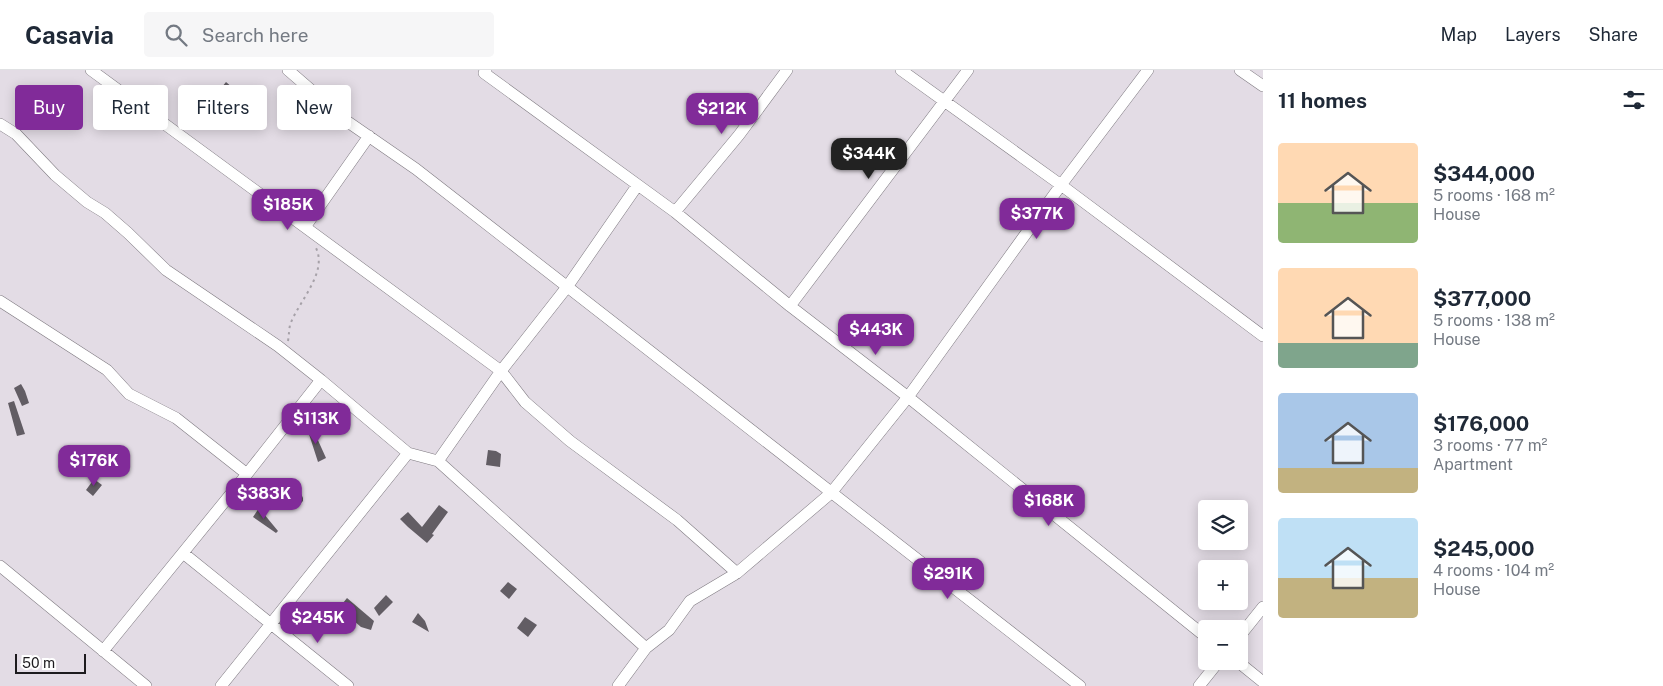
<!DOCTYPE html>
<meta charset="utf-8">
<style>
:root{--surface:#fff;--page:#f6f6f7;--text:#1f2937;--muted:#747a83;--line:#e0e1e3;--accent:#812b99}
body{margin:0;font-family:"Public Sans",sans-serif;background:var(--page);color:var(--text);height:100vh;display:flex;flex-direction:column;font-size:19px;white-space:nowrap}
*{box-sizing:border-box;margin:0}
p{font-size:16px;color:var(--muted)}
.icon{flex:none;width:28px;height:28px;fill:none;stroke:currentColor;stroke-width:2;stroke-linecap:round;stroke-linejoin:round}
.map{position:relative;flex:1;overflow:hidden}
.sheet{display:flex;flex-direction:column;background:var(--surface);width:400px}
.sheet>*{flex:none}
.banner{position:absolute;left:15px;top:15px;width:475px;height:45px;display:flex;gap:10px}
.tools{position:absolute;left:1198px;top:430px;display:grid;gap:10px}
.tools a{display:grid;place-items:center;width:50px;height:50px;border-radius:5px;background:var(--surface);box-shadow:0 2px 12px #0003;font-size:25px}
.scale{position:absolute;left:15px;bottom:12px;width:71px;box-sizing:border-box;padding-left:5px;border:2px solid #1d1b1e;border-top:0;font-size:14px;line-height:18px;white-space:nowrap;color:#1d1b1e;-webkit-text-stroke:4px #fff;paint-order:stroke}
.price{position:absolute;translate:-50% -42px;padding:0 11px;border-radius:10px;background:var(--accent);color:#fff;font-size:16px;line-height:32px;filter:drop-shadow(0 1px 2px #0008)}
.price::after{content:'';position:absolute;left:50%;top:30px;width:15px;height:11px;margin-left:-8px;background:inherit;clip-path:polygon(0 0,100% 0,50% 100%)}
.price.selected{background:#222;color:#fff}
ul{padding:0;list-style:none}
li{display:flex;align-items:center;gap:15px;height:125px;padding:0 15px}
li span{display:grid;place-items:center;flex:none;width:140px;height:100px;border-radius:5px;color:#555}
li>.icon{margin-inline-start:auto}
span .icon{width:60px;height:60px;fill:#fffc;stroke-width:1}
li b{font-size:21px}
h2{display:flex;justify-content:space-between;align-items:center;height:60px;padding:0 15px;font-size:21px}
.tag{padding:0 18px;border-radius:5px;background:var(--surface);box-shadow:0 2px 12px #0003;font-size:18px;line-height:45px}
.tag.selected{background:var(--accent);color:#fff}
header{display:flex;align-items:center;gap:30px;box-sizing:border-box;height:70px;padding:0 25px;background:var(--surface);border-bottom:1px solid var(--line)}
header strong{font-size:24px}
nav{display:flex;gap:28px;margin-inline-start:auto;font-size:18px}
.search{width:350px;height:45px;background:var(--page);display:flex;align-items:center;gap:12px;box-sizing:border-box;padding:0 18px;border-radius:5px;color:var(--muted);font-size:19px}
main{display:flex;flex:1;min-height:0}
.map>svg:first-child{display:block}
.building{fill:#625d64}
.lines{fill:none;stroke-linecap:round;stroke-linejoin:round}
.street-casing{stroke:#7f7a81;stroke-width:12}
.path{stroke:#a6a1a8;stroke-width:2;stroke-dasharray:2.5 4;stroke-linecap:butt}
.street{stroke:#fff;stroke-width:11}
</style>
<header>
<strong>Casavia</strong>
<div class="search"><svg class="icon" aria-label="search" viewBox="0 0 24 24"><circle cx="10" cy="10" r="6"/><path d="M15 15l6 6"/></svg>Search here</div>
<nav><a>Map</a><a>Layers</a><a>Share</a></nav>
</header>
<main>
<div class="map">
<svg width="1263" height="616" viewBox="0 0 1263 616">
<rect width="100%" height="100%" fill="#e3dce5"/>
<!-- building -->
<path class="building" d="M 226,12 L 233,18 L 223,30 L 220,27 L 214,33 L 205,23 L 211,17 L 218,24 L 217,23 Z
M 21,314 L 25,321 L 29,333 L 22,336 L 14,318 Z
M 14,331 L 25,364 L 17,366 L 8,333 Z
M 312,357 L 326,388 L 318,392 L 307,358 Z
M 488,380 L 496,381 L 501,384 L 500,397 L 486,395 Z
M 94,409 L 102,415 L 93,426 L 86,420 Z
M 297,415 L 303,428 L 303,431 L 298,436 L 289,419 Z
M 439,435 L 448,442 L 432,464 L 434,465 L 427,473 L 408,457 L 400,449 L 408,442 L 422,457 Z
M 259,438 L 278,461 L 276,463 L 253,447 Z
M 508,512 L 517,519 L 509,529 L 500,521 Z
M 386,525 L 393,532 L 379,546 L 374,538 Z
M 347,528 L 374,551 L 371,560 L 361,557 L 339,538 Z
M 418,543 L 425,551 L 429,562 L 412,552 Z
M 525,547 L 537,555 L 528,567 L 517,558 Z"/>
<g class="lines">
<!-- street casing -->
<g class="street-casing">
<path id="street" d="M 91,0 L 501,301 L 525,332 L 570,371 L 677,450 L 737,503
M 288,0 L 348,52 L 416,99 L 1080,616
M 486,0 L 484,3 L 675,142 L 790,236 L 908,327 L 831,423 L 737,503 L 690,531 L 669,560 L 646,578 L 618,616
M 901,0 L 1061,115 L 1263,266
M 1148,0 L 1061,115 L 908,327 L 1206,567
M 1240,0 L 1263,16
M 0,54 L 16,64 L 55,105 L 87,132 L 105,143 L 128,163 L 166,200 L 278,276 L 321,310 L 408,383 L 438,391 L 646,578
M 675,142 L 739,65 L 787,0
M 305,157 L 369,66
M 0,231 L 107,300 L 129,324 L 176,348 L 247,404 L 321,310
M 790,236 L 968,0
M 438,391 L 501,301 L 567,217 L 637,116
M 183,483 L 348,616
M 0,496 L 146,616
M 1239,567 L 1263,537
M 103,581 L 247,404
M 1237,591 L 1263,612
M 221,616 L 408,383
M 1199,616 L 1219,591"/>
</g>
<!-- path -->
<path class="path" d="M 288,271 C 289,265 289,260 290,255 C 298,232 328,203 316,178"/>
<!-- street -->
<use href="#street" class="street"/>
</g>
</svg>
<div class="tools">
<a><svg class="icon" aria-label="layers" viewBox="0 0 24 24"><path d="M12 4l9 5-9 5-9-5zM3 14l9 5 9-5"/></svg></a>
<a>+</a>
<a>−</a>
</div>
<div class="scale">50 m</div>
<b class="price" style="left:722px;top:65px">$212K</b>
<b class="price selected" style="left:869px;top:110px">$344K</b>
<b class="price" style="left:288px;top:161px">$185K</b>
<b class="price" style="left:1037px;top:170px">$377K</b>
<b class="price" style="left:876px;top:286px">$443K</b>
<b class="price" style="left:316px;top:375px">$113K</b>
<b class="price" style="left:94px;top:417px">$176K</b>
<b class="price" style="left:264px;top:450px">$383K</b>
<b class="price" style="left:1049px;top:457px">$168K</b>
<b class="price" style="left:948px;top:530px">$291K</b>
<b class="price" style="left:318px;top:574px">$245K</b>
<div class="banner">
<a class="tag selected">Buy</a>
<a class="tag">Rent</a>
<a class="tag">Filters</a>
<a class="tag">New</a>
</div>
</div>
<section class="sheet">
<h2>11 homes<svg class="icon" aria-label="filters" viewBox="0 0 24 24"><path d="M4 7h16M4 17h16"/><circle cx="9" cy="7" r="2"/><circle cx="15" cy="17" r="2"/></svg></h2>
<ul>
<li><span style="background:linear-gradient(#ffd9b3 60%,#8fb573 0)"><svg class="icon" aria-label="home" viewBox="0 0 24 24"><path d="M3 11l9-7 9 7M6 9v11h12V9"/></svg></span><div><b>$344,000</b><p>5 rooms · 168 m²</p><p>House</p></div></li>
<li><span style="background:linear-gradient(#ffd9b3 75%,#7fa58c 0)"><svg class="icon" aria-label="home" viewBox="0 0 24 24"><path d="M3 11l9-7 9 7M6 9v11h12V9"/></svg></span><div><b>$377,000</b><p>5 rooms · 138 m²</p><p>House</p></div></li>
<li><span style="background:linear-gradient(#a9c7e8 75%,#c2b280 0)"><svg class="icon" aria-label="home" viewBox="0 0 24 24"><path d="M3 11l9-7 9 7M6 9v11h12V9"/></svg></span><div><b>$176,000</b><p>3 rooms · 77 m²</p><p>Apartment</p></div></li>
<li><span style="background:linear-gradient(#bfe0f5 60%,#c2b280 0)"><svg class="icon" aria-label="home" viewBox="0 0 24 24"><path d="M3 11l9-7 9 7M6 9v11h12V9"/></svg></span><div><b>$245,000</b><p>4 rooms · 104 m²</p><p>House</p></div></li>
</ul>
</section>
</main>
